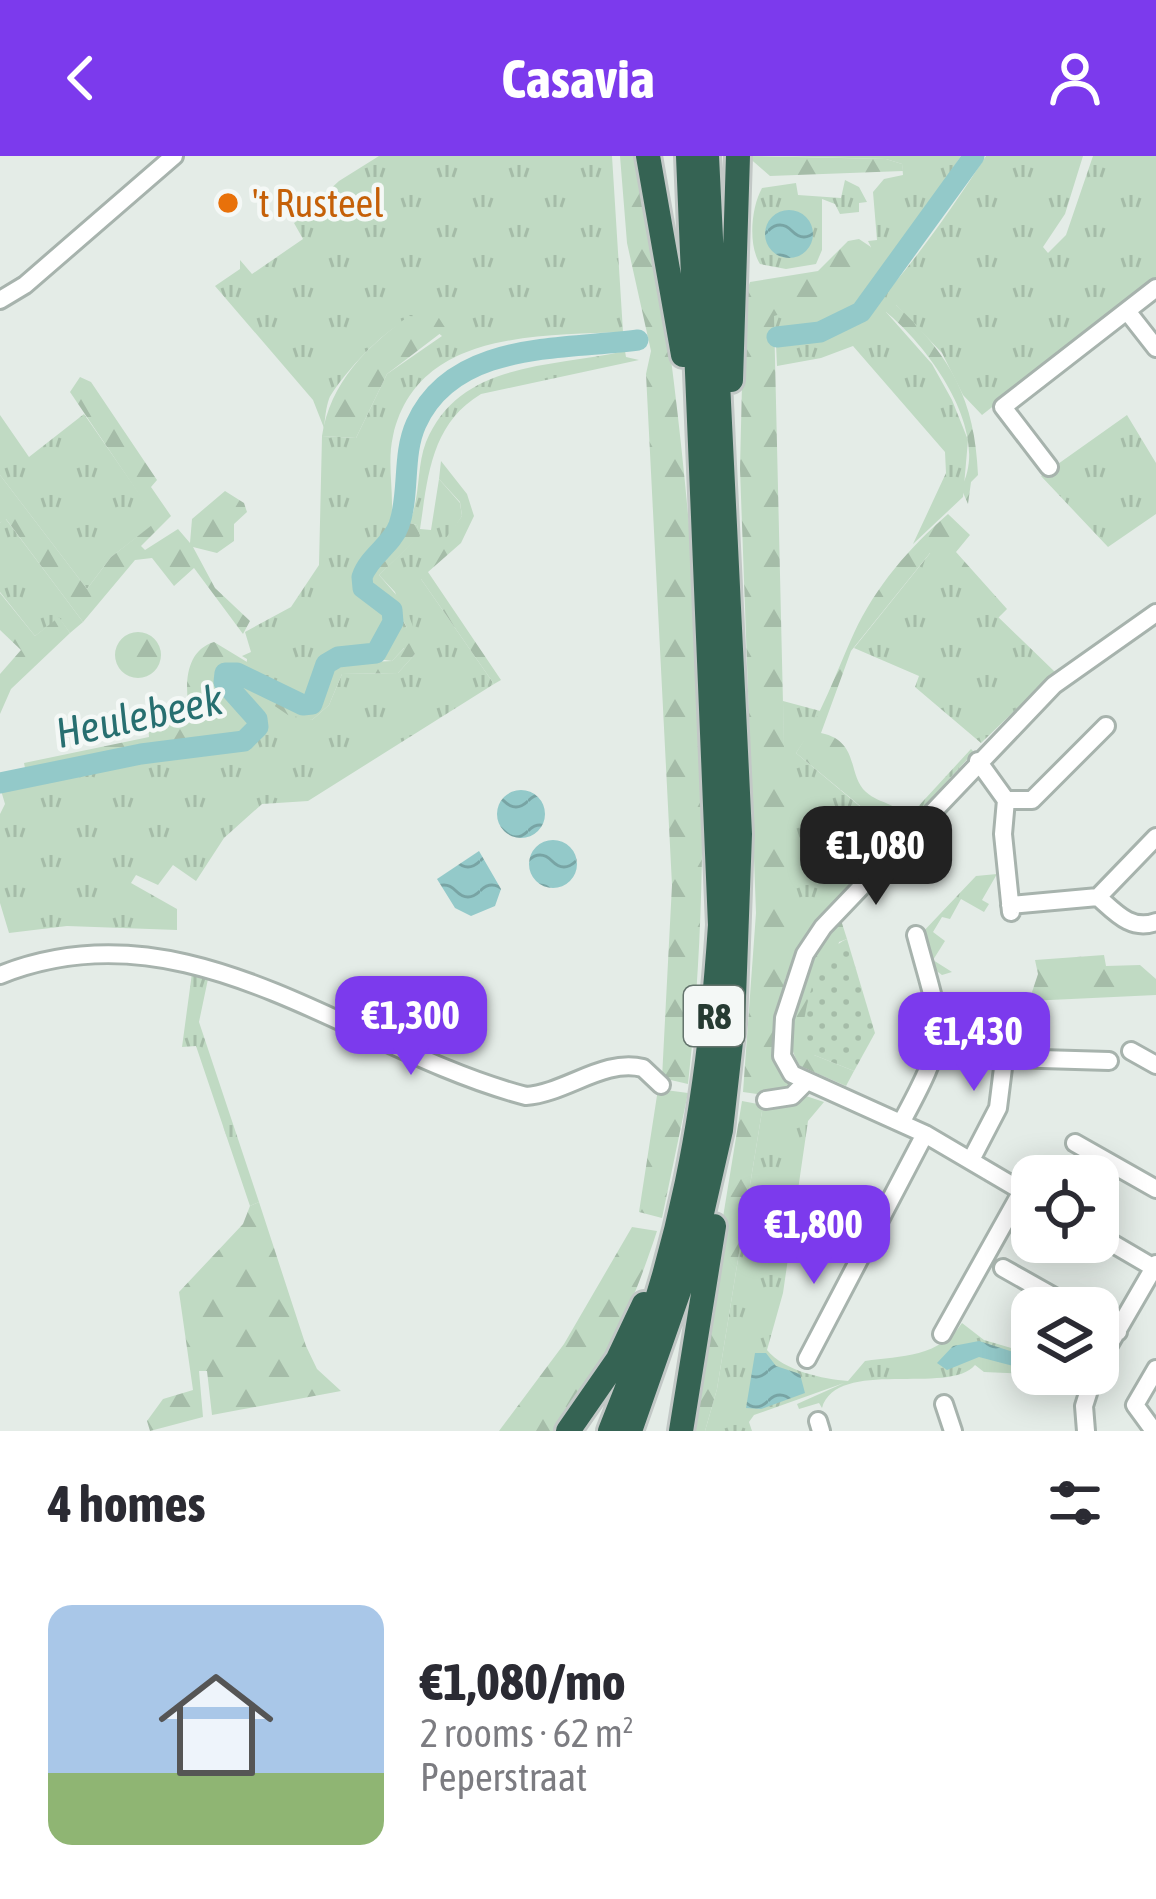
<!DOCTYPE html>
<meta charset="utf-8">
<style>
:root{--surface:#fff;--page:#f7f7f7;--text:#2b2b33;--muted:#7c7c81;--accent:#7c3aed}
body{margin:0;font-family:"Asap Condensed",sans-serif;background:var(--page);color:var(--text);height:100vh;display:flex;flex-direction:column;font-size:45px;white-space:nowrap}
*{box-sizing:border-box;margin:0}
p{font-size:39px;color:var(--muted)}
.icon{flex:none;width:66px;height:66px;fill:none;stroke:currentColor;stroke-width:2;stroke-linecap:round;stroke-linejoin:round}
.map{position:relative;height:1275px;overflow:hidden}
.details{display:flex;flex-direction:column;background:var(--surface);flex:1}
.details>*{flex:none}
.buttons{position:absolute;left:1011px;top:999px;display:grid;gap:24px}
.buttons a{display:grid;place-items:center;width:108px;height:108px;border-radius:24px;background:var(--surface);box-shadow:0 6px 30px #0003;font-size:60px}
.price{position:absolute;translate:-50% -102px;padding:0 27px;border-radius:24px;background:var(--accent);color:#fff;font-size:39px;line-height:78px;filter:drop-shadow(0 3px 6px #0008)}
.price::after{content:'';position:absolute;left:50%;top:72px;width:36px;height:27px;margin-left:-18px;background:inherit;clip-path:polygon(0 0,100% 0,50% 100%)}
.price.selected{background:#222;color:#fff}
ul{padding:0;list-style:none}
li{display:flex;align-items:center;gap:36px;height:300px;padding:0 48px}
li span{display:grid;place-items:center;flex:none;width:336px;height:240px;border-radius:24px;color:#555}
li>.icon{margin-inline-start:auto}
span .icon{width:144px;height:144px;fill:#fffc;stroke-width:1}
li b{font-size:51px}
h2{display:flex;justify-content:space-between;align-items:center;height:144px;padding:0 48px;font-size:51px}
header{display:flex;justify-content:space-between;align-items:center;height:156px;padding:0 48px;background:var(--accent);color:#fff;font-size:54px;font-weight:700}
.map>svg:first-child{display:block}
.grass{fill:url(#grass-tufts)}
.forest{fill:url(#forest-firs)}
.park{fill:url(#park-dots)}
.water{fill:url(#water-waves)}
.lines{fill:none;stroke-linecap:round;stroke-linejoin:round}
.river{stroke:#93c9c9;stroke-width:21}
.minor-casing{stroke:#a7b3ad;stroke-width:22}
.highway-casing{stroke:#c2c8c6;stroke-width:30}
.minor{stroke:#fff;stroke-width:16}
.highway{stroke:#356353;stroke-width:24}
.food-dot{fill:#e8710a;stroke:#f4f8f6;stroke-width:4.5}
.labels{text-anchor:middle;stroke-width:9;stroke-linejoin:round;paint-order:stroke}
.shield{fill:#f4f8f6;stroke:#64746d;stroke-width:3}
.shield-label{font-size:36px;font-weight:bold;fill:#263b32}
.food-label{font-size:39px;fill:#c56008;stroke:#f4f8f6;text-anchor:start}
.water-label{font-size:42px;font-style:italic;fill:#276f70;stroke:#f4f8f6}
</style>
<header><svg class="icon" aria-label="back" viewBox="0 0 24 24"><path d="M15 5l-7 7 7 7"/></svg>Casavia<svg class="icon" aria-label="person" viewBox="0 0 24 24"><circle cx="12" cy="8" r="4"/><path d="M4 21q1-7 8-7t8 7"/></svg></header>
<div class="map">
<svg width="1156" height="1275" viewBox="0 0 1156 1275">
<defs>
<pattern id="grass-tufts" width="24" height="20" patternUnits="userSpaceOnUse" patternTransform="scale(3)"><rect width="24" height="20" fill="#c0dac3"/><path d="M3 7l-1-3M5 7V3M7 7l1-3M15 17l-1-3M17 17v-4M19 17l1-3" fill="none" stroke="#a5bca8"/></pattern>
<pattern id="forest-firs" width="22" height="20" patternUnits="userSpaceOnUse" patternTransform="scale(3)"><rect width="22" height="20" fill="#c0dac3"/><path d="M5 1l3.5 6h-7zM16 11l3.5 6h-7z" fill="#a5bca8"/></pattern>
<pattern id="park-dots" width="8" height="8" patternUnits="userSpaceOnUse" patternTransform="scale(3)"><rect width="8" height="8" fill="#c0dac3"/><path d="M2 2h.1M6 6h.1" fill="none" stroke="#a5bca8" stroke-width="1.8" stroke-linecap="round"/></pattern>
<pattern id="water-waves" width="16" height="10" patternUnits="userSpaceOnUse" patternTransform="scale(3)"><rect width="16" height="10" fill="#93c9c9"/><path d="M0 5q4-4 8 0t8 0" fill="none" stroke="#78a4a4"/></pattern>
</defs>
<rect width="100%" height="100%" fill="#e4ece7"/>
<!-- grass -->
<path class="grass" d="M 379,0 L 612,0 L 623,176 C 539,180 417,174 393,280 C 386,310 396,342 390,371 C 384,396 358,405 358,435 L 386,456 L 386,474 L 374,494 L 339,496 L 326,503 L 312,539 L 300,543 L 246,516 L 247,503 L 242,500 L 251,496 L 245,476 L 291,451 L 319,409 L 322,280 L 356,282 L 387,218 L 442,180 L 420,162 C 396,158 340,221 329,243 C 326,251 325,263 324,272 L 313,244 L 215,130 L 240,113 L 240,104 L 252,118 L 303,83 L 294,67 L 314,54 L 313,49 L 339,25 Z
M 776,0 L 961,0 L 862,147 L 821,169 L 774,174 L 773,160 L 871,91 L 868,85 L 877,84 L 873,36 L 884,23 L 903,19 L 902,8 L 886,3 Z
M 986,0 L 1083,0 L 1065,58 L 1043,91 L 1048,97 L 1066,79 L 1093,0 L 1156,0 L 1156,123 L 982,259 L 963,239 L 942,197 L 896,149 L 886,156 L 932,208 L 952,244 L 968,284 L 963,341 L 913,388 L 946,317 L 945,296 L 853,190 L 821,202 L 777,210 L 776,188 C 797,185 822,185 841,175 C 885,154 958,43 986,0 Z
M 845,24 L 859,31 L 867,46 L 859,47 L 859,56 L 840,58 L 835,48 L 822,43 L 822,94 L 816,108 L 786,113 L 760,108 C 748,89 751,52 762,32 L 796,27 L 798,39 L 841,42 Z
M 625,195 L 626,201 L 639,204 L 481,238 C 431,268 428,320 420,373 L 431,374 L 439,323 L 460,347 L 462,360 L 421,423 L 494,528 L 308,645 L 262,648 L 224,682 L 196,725 L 173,709 L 158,729 L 136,719 L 131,727 L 177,753 L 177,774 L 67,770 L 9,777 L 0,747 L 0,658 L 5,648 L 0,631 L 255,583 L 262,564 L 231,530 L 234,522 L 254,527 L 251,534 L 312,564 L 329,549 L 342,518 L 398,517 L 415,498 L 404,492 L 392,505 L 378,503 L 399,457 L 407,472 L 395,436 L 379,419 L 419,380 L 417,369 L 409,367 C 421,341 416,312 426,286 C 460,204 552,212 625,195 Z
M 84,258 L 150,353 L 153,369 L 111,401 L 87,433 L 0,319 L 0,259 L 29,301 Z
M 1127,259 L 1156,307 L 1156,358 L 1108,391 L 1041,320 Z
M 5,362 L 83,466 L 70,477 L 59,462 L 35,480 L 0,436 L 0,367 Z
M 931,396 L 1055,516 L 981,587 L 915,531 L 919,520 L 854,492 Z
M 783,545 L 824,556 L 796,597 L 875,663 L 902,668 L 971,593 L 974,596 L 828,755 L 786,824 Z
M 997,718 L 982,744 L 989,748 L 984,756 L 961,743 L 950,763 L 942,761 L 933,776 L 945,785 L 933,804 L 952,816 L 942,819 L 930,810 L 920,779 L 976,720 Z
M 192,817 L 208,823 L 199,866 L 259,1046 L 250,1050 L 196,890 L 182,891 Z
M 803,939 L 824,946 L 808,965 L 783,1137 L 767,1194 C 784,1215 823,1223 848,1225 L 865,1205 C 901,1200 940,1201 962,1167 L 984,1184 L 1032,1198 L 1032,1218 L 984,1216 L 975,1209 C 949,1240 837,1201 822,1252 L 819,1247 L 799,1253 L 797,1248 L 844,1227 L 754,1259 L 749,1266 L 752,1275 L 705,1275 L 717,1233 L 763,949 Z"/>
<!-- forest -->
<path class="forest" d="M 620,0 L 641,0 C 691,300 722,624 688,928 L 662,922 L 672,729 L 646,218 L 651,195 L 627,87 Z
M 747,0 L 886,3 L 902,8 L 903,15 L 770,20 Z
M 859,83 L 871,91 L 836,141 L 774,160 L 789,806 C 782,844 762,900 791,931 L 770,940 L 743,936 L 756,757 L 740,313 L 744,143 L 750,126 L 818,115 L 848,85 Z
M 898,135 L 896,149 C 951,200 975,244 978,319 L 971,326 L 968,348 L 961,332 C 992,276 928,190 886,156 L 888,136 Z
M 409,160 L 439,162 L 446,173 L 387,218 L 356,282 L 322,280 C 330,227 366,191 409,160 Z
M 80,221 L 91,226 L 157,324 L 151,331 L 171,360 L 141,390 L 145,394 L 178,373 L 190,387 L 192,363 L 225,335 L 244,347 L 247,356 L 234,368 L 234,385 L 217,397 L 193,391 L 215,432 L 250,465 L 243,478 L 194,412 L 174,430 L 152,402 L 135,404 L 83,466 L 6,363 L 0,367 L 0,319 L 87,433 L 111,401 L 152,369 L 149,353 L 70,236 Z
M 441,305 L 467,338 L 474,360 L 461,387 L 428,416 L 501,524 L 494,528 L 421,423 L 420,417 L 462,360 L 460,346 L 439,323 Z
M 948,358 L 970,379 L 956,396 L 1007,453 L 998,462 L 930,397 L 851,495 L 821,577 C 860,585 847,619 866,636 C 881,649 895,645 906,663 L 893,677 L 796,597 C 822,558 835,519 854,477 C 876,430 909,392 948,358 Z
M 409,367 L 417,369 L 420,380 L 379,419 L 405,449 L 415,476 L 411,478 L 392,446 L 367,426 L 370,412 Z
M 0,437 L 35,480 L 59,461 L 70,477 L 11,533 L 0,558 L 0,518 L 21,494 L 0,474 Z
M115 499a23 23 0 1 1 46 0a23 23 0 1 1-46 0Z
M 214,486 L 252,509 L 246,516 L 225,510 L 218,518 L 251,564 L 243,580 L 26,617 L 24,607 L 149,581 L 147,553 L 188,546 C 185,522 188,494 214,486 Z
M 409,487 L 415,498 L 398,517 L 342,518 L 329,549 L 312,564 L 288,559 L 251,534 L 254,527 L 307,554 L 316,547 L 332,508 L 392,505 Z
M 840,761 L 847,783 L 839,786 L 814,899 L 854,915 L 846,930 L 800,910 C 770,863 813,799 840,761 Z
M 1104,799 L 1106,810 L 1140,809 L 1156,823 L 1156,839 L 1029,845 L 1038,818 L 1035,804 Z
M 658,933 L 688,937 L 662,1062 L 639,1056 Z
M 742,945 L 763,949 L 717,1233 L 705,1275 L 688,1275 Z
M 259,1046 L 306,1190 L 317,1213 L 341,1235 L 212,1259 L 207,1215 L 199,1215 L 203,1261 L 150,1275 L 147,1265 L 163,1243 L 193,1234 L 179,1136 L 243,1068 L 250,1050 Z
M 632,1071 L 657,1075 C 629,1160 608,1202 556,1275 L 499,1275 L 564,1188 Z"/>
<!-- park -->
<path class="park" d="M 847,783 L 875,877 L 854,915 L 814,899 L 803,873 C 806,845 818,795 847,783 Z"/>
<!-- water -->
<path class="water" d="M765 78a24 24 0 1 1 48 0a24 24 0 1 1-48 0Z
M497 658a24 24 0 1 1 48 0a24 24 0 1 1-48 0Z
M529 708a24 24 0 1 1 48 0a24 24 0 1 1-48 0Z
M 479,695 L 501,733 L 495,750 L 471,760 L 455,752 L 437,723 Z
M 979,1185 L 1032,1202 L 1032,1215 L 979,1201 L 947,1214 L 937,1207 L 953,1190 Z
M 755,1197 L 766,1197 L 776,1210 L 800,1218 L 805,1237 L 761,1253 L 746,1252 Z"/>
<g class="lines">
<!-- river -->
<path class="river" d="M 777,181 L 820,176 L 861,156 L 974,0
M 0,627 L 141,598 L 244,585 L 258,571 L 257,563 L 224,526 L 225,517 L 237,517 L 303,549 L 312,548 L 326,508 L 338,501 L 376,497 L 393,466 L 392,454 L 363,432 L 362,421 C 369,400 392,389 399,369 C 410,337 402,299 416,268 C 453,185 561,194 638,184"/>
<!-- minor casing -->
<g class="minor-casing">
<path id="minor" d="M 0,144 L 25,129 L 174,0
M 1127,155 L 1156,192
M 1049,311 L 1003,251 L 1156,132
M 978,605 L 1006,644 L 1003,678 L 1011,756
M 1006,644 L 1032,644 L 1106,570
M 1098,741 C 1116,757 1131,775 1156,766
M 1010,749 L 1098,741 L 1156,681
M 0,819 C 190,743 352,895 526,940 C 566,937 604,902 643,912 L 661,929
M 1131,895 L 1156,909
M 1008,902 L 1109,905
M 766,944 L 792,940 L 806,926
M 901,967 C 952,873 942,877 916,779
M 1075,987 L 1156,1033
M 972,1002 L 998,952 L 1007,880
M 1032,1041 L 925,978 L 792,918 L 782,900 L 784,862 L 805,798 L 823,771 L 1054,529 L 1156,457
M 1098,1079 L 1156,1113
M 1003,1112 L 1074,1152
M 1098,1165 L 1118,1176
M 942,1178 L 1022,1035
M 807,1203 L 925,978
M 1098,1208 L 1156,1108
M 944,1248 L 953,1275
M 818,1265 L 821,1275
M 1086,1275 L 1084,1250 L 1094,1218
M 1154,1275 L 1135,1249 L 1156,1213"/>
</g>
<!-- highway casing -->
<g class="highway-casing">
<path id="highway" d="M 648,0 L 683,199
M 731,224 L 738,0
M 568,1275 L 618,1203 L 644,1148
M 610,1275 C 680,1105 708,952 720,769 L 688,0
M 630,1275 L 694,1092 L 721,974 L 733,868 L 740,678 L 707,0
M 681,1275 L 714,1070"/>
</g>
<!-- minor -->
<use href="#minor" class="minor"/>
<!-- highway -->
<use href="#highway" class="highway"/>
</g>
<!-- markers -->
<circle class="food-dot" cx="228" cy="47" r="12"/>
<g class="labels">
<!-- shield labels -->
<rect class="shield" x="684" y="830" width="60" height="60" rx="9"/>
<g class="shield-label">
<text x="714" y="873">R8</text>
</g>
<!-- food labels -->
<g class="food-label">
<text x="252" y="61">'t Rusteel</text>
</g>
<!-- water labels -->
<g class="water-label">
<text transform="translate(139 560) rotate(-12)" y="15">Heulebeek</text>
</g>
</g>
</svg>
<div class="buttons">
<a><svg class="icon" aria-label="locate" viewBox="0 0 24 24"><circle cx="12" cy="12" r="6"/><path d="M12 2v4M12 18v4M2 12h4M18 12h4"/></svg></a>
<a><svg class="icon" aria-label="layers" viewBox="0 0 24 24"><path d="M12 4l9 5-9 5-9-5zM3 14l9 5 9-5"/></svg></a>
</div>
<b class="price selected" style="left:876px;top:752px">€1,080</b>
<b class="price" style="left:411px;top:922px">€1,300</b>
<b class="price" style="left:974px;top:938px">€1,430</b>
<b class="price" style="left:814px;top:1131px">€1,800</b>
</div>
<section class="details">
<h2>4 homes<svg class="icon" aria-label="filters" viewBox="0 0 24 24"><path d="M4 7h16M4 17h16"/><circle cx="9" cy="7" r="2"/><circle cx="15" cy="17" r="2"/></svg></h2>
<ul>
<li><span style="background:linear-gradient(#a9c7e8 70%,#8fb573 0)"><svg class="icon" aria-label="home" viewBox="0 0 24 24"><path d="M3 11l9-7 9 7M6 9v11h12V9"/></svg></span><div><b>€1,080/mo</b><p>2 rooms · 62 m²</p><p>Peperstraat</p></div></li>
</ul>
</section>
